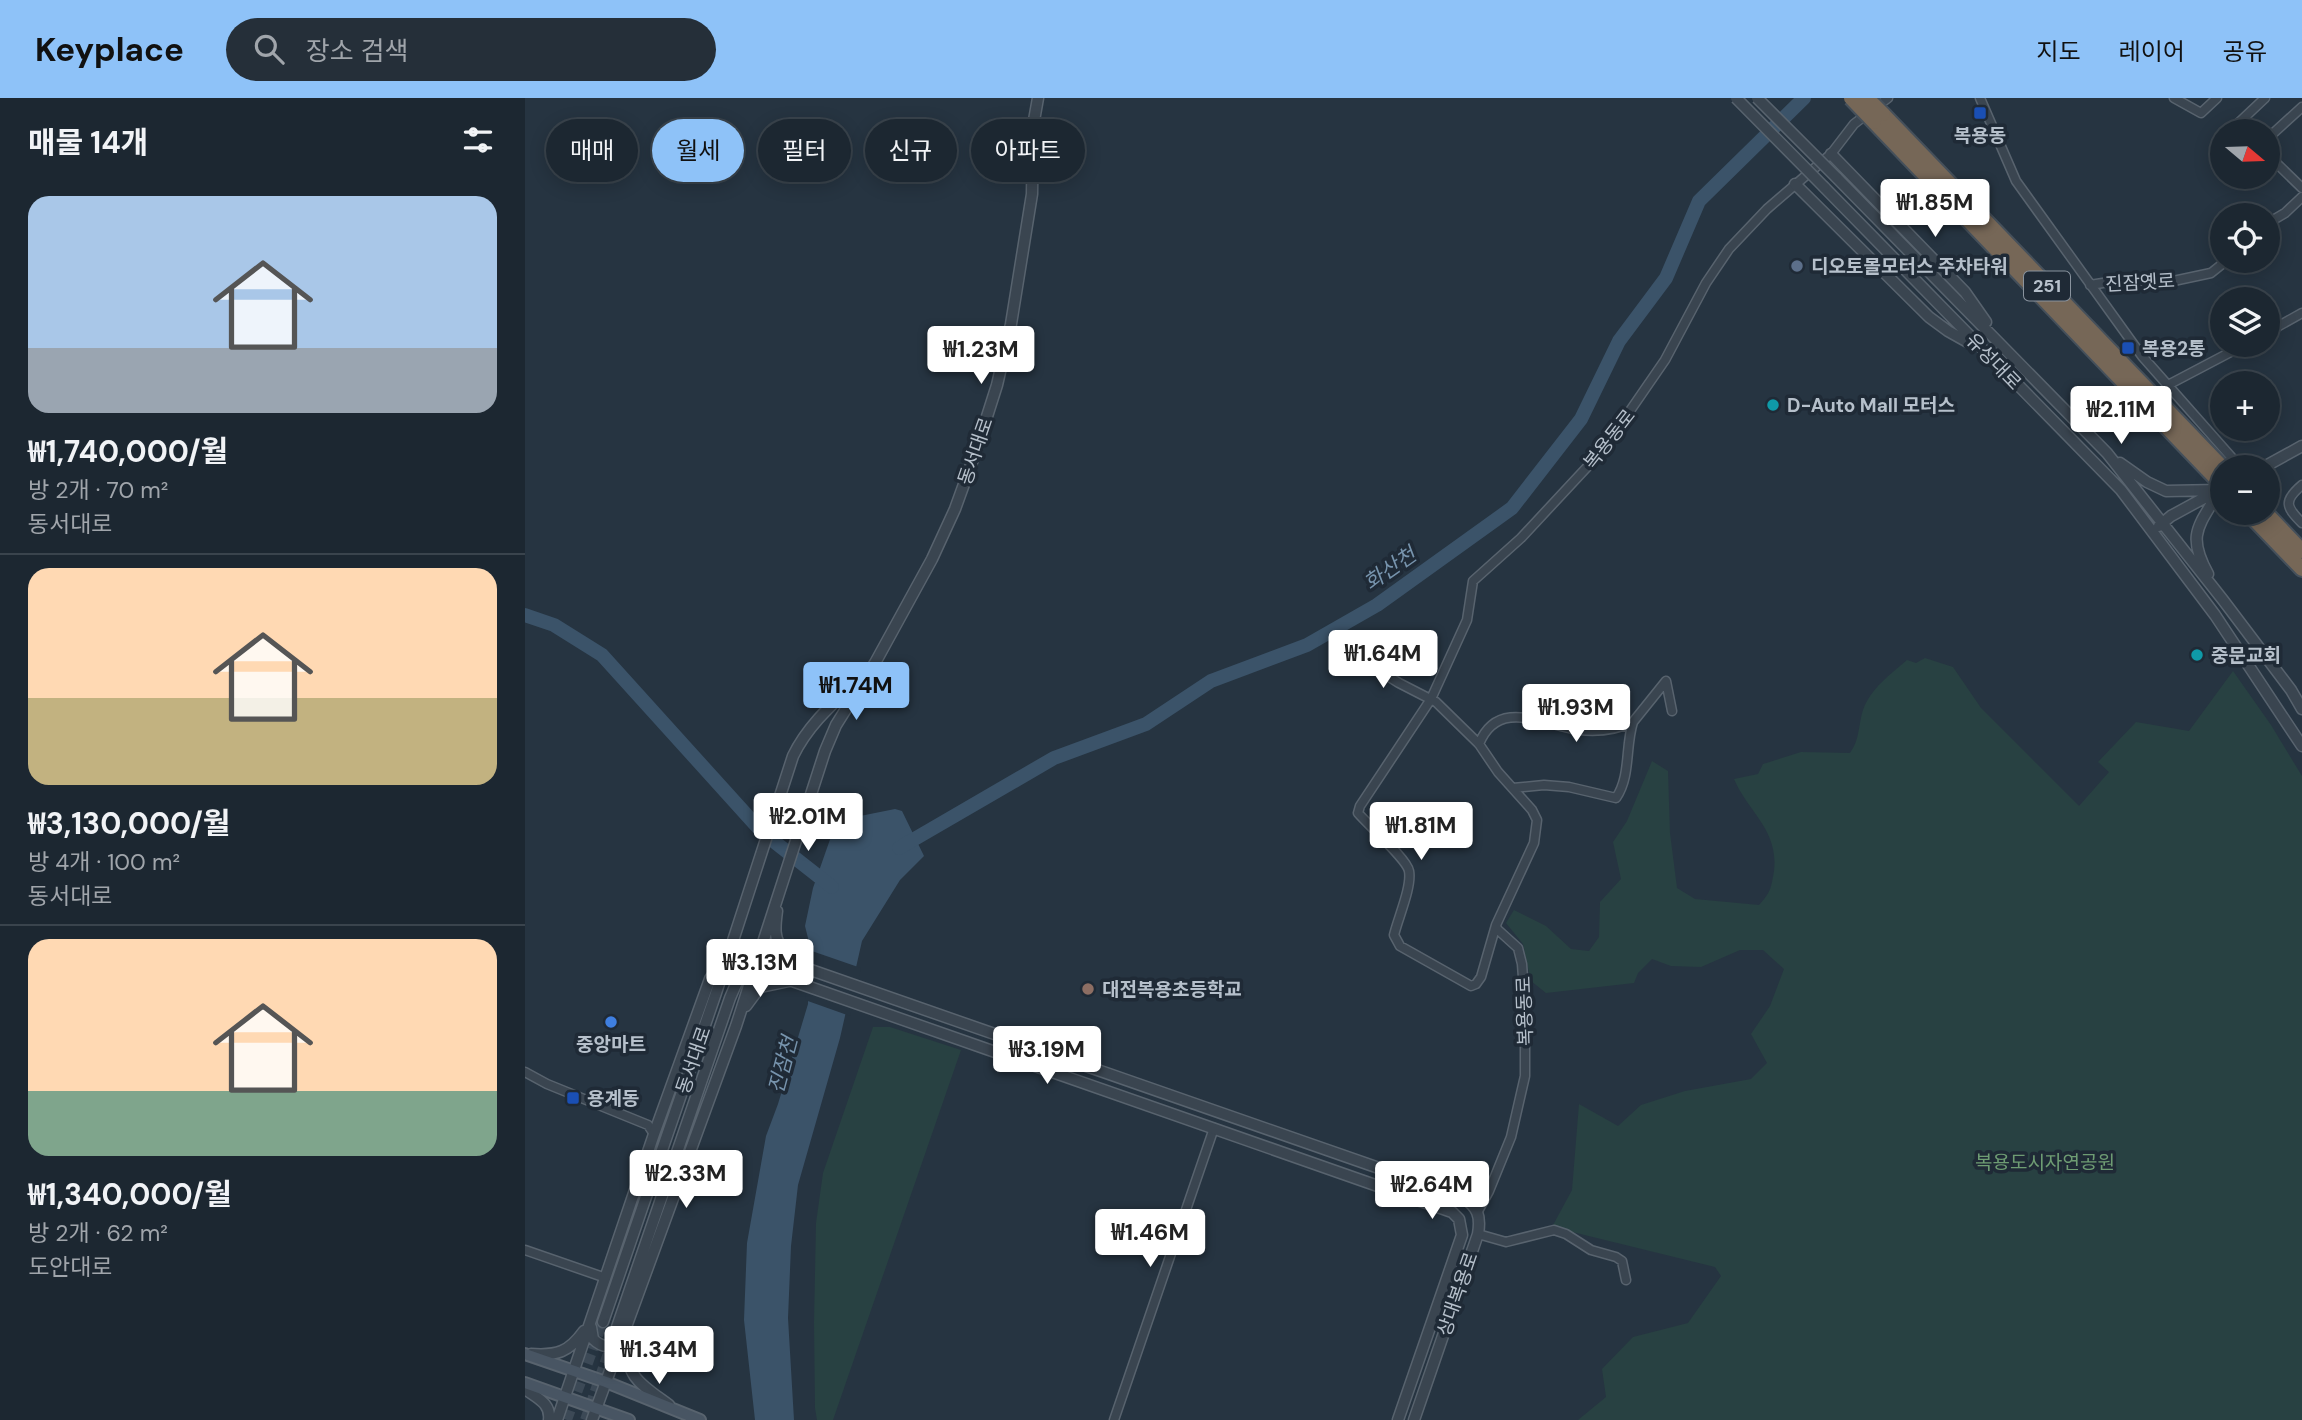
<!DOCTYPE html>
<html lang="ko">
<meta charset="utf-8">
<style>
:root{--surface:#1c2731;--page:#252f39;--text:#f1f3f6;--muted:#a0a5ab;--line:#3a444d;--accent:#8ec2f8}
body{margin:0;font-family:"DM Sans","Noto Sans KR",sans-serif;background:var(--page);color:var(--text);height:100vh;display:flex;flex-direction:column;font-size:26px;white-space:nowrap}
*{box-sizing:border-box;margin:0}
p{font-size:23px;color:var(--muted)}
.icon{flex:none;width:38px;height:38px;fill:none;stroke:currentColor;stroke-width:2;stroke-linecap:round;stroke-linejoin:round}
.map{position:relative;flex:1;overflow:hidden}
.details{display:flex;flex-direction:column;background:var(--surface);width:525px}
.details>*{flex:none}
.banner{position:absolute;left:21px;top:21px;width:665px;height:63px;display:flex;gap:14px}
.needle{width:46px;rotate:109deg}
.fabs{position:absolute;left:1685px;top:21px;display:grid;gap:14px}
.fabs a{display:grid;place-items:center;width:70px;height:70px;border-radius:50%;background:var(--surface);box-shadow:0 4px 18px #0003,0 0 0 2px var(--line);font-size:35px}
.price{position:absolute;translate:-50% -60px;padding:0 16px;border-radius:7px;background:#fff;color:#222;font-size:23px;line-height:46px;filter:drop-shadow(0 2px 4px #0008)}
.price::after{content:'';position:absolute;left:50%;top:42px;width:21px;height:16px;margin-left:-10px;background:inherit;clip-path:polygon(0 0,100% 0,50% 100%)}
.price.on{background:var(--accent);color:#111}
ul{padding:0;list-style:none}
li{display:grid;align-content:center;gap:14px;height:371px;padding:0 28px}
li+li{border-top:2px solid var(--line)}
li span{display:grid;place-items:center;height:217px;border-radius:21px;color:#555}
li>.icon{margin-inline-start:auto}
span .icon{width:126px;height:126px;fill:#fffc;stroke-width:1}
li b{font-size:30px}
h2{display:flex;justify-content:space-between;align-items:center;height:84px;padding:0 28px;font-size:30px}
.pill{padding:0 24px;border-radius:32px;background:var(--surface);box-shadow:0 4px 18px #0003,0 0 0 2px var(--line);font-size:24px;line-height:63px}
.pill.on{background:var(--accent);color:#111}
header{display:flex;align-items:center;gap:42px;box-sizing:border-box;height:98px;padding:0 35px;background:var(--accent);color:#111}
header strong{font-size:33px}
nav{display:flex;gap:38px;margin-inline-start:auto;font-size:24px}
.search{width:490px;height:63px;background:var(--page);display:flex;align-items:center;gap:18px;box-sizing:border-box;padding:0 24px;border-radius:38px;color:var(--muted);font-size:26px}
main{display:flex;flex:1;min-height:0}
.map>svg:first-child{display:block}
.green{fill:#284142}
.water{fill:#3b5369}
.pier{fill:#263441}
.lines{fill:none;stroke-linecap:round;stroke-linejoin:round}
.river{stroke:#3b5369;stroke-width:14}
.tertiary-tunnel{stroke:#3c4956;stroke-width:10;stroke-dasharray:10 5;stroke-linecap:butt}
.minor-casing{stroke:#58636e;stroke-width:11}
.tertiary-casing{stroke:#58636e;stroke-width:13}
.secondary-casing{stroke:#58636e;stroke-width:14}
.motorway-casing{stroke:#45505b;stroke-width:18}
.minor{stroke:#3a4550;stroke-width:8}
.tertiary{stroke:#3a4550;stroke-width:10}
.secondary{stroke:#485563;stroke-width:10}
.motorway{stroke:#766757;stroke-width:14}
.tertiary-bridge-casing{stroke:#58636e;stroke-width:13;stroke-linecap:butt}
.motorway-bridge-casing{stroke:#45505b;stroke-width:18;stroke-linecap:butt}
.tertiary-bridge{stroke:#3a4550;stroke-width:10}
.motorway-bridge{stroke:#766757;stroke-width:14}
.transit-dot{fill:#1a4fb4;stroke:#1f2a36;stroke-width:2.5}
.service-dot{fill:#5c6f8a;stroke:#1f2a36;stroke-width:2.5}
.culture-dot{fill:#0f9aa8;stroke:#1f2a36;stroke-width:2.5}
.education-dot{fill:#8d6e63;stroke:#1f2a36;stroke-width:2.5}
.shop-dot{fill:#3f7fe0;stroke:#1f2a36;stroke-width:2.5}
.labels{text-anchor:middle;stroke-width:7;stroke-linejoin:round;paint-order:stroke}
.shield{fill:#1f2a36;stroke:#89939e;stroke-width:2}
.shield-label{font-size:18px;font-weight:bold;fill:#b6c0cb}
.poi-label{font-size:19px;font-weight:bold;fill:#b6c0cb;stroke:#1f2a36;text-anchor:start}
.street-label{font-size:19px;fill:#b6c0cb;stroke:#1f2a36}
.park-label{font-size:19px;fill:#6e9c73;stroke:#1f2a36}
.water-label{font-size:21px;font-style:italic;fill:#7794ad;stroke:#1f2a36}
</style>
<header>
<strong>Keyplace</strong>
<div class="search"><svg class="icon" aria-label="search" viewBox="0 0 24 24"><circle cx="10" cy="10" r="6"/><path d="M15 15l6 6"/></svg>장소 검색</div>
<nav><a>지도</a><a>레이어</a><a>공유</a></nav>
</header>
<main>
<section class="details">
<h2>매물 14개<svg class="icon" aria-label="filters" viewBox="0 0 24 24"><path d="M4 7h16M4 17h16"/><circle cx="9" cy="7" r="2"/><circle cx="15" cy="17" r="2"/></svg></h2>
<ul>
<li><span style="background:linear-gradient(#a9c7e8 70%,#9aa5b1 0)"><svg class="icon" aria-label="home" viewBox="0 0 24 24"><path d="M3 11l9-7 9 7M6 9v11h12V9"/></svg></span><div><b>₩1,740,000/월</b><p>방 2개 · 70 m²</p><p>동서대로</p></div></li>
<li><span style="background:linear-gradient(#ffd9b3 60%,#c2b280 0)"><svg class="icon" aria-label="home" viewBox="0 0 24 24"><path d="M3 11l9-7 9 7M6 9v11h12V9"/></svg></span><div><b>₩3,130,000/월</b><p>방 4개 · 100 m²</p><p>동서대로</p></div></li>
<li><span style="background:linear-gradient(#ffd9b3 70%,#7fa58c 0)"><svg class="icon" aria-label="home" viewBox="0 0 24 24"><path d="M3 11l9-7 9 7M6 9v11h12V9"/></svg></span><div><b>₩1,340,000/월</b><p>방 2개 · 62 m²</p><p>도안대로</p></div></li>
</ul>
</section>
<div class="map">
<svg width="1777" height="1322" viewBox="0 0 1777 1322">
<rect width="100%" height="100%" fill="#263441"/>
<!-- green -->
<path class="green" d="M 1400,560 L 1428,569 L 1456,610 L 1554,708 L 1584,674 L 1573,664 L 1611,624 L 1664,633 L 1708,573 L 1746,627 L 1777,678 L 1777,1322 L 1053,1322 L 1081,1299 L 1077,1271 L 1108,1239 L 1163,1225 L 1196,1178 L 1190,1169 L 1027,1129 L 1047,1092 L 1054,1006 L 1093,1028 L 1116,1007 L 1160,993 L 1226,981 L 1242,965 L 1226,936 L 1245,908 L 1259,871 L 1238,852 L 1215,852 L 1176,869 L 1146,868 L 1127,861 L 1113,875 L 1109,885 L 1021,895 L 1006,883 L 998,846 L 981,825 L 989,812 L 1021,828 L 1046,851 L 1064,853 L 1074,839 L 1075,804 L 1096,781 L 1088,744 L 1102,723 L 1127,663 L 1143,673 L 1145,735 L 1152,790 L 1170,801 L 1234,807 C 1246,794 1246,790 1249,773 C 1254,732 1223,714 1209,681 L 1233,676 L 1238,666 L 1276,654 L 1325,655 C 1335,641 1333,628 1338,612 C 1346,590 1365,577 1382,562 L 1391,565 Z
M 348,929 L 365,929 L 436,952 L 308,1322 L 292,1322 L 290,1310 L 289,1225 L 291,1125 L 298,1075 Z"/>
<!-- water -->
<path class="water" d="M 370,711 L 377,713 L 399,758 L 375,782 L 337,843 L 315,940 L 273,1087 L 266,1148 L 263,1220 L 269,1322 L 230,1322 L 219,1222 L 222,1145 L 241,1038 L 253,1006 L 283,906 L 284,844 L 280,828 L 288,790 L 309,730 L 320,721 Z"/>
<!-- pier -->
<path class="pier" d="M 281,851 L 336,870 L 325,918 L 280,902 Z"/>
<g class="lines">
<!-- river -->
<path class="river" d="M 0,517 L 29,527 L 77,557 L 237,734 L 307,789
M 374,750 L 529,660 L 621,626 L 686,583 L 782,547 L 852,507 L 987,410 L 1056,321 L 1094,243 L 1141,180 L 1174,103 L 1279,0"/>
<!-- tertiary-tunnel -->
<path class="tertiary-tunnel" d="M 42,1322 L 78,1224
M 60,1322 L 92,1229"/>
<!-- minor casing -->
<g class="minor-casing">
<path id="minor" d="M 1455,0 L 1491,83 L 1617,258 L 1715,369
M 1649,0 L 1676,15 L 1692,0
M 1705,33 L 1740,0
M 1743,40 L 1777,9
M 1743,57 L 1777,90
M 1743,125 L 1760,115 L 1777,99
M 1565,187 L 1603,181 L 1639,185 L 1686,175 L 1701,163
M 1743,234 L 1777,215
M 1643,287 L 1719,247
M 1777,387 C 1758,403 1761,409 1777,425
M 826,555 L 874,585 L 911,604 L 954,646 L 973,674 L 1007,712 L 1012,722 L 1009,745 L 971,827 L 972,831 L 993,850 L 997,866 L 1000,907 L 1000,978 L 986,1039 L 964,1093 L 953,1113
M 954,646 C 973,599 1018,627 1054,632 C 1072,634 1091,632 1108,624 L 1141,583 L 1147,613
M 988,690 L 1019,687 L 1044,689 L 1091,700 C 1106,678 1100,649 1108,624
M 971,827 L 956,879 L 951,886 L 946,888 L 875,848 L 869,837 C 873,820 887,789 884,773 C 882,761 843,727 833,715 L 835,708 L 906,601 L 942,522 L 948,483 L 996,440 L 1078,352 L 1140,262 L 1181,185 L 1204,151 L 1242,111 L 1306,56 L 1329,26 L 1363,0
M 0,974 L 22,986 L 123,1027 L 129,1036
M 953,1136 L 981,1144 L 1029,1132 L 1041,1136 L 1066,1152 L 1091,1159 L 1097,1163 L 1101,1182
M 0,1152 L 81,1180
M 589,1322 L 689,1030"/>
</g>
<!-- tertiary casing -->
<g class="tertiary-casing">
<path id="tertiary" d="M 1306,56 L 1440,194 L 1461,224
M 1311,79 L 1582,355 L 1698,502 L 1766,592 L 1777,611
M 1270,86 L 1404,219 L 1423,233 L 1448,247
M 1299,89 L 1596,392 L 1690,517 L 1777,648
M 1595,365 L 1622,384 L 1641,393 L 1695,392
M 1739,369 L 1777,348
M 1634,428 L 1646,418 L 1692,393
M 1683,476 C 1661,436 1674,428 1695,392
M 252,813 C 250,828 248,841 259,853 C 264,859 268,860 272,866
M 204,853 L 222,859 L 256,879 L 927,1114 L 934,1121 L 937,1137 L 873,1322
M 222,859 L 238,858 L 260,863 L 937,1099 C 953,1109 956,1118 953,1136 L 889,1322
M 221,908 L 235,889 L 264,883
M 78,1224 L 191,895 L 268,658 C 284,625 311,603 337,578
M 66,1229 L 68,1241 C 79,1252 88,1249 99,1240
M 92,1229 L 205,900 L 224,856
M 99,1243 C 104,1282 114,1285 144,1307
M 6,1256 C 32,1258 44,1254 59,1233
M 0,1291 C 12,1300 26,1305 24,1322
M 32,1322 L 129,1036 L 185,881 L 198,862
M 67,1322 L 211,928 L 300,653 L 311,627 L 350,565 L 407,461 L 430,411 L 451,353 L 472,287 L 486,226 L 507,96 L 508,28 L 513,0"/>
</g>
<!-- secondary casing -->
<g class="secondary-casing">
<path id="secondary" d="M 0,1256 L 81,1284 L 175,1322
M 0,1285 L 104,1322"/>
</g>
<!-- motorway casing -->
<g class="motorway-casing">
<path id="motorway" d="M 1358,16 L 1698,370
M 1349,24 L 1698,388
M 1723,415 L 1777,471
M 1741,415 L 1777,453"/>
</g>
<!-- minor -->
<use href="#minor" class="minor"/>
<!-- tertiary -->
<use href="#tertiary" class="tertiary"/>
<!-- secondary -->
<use href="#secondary" class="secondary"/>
<!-- motorway -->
<use href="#motorway" class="motorway"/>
<!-- tertiary-bridge casing -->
<g class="tertiary-bridge-casing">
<path id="tertiary-bridge" d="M 1211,0 L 1299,89
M 1232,0 L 1311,79"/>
</g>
<!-- motorway-bridge casing -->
<g class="motorway-bridge-casing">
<path id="motorway-bridge" d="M 1326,0 L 1349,24
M 1342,0 L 1358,16"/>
</g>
<!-- tertiary-bridge -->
<use href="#tertiary-bridge" class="tertiary-bridge"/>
<!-- motorway-bridge -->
<use href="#motorway-bridge" class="motorway-bridge"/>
</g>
<!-- markers -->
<g class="transit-dot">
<rect x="1448" y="8" width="14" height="14" rx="3.5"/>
<rect x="1596" y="243" width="14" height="14" rx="3.5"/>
<rect x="41" y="993" width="14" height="14" rx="3.5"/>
</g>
<circle class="service-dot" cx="1272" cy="168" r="7"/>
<g class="culture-dot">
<circle cx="1248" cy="307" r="7"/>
<circle cx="1672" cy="557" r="7"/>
</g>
<circle class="education-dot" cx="563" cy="891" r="7"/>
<circle class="shop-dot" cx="86" cy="924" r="7"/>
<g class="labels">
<!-- shield labels -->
<rect class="shield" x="1499" y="173.5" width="46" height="29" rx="5"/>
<g class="shield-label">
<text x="1522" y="194">251</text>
</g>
<!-- poi labels -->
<g class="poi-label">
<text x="1455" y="44" text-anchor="middle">복용동</text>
<text x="1286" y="175">디오토몰모터스 주차타워</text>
<text x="1617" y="257">복용2통</text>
<text x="1262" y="314">D-Auto Mall 모터스</text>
<text x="1686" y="564">중문교회</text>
<text x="577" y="898">대전복용초등학교</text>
<text x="86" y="953" text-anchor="middle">중앙마트</text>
<text x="62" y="1007">용계동</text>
</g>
<!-- street labels -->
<g class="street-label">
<text transform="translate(1615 184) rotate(-3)" y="7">진잠옛로</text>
<text transform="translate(1469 263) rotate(46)" y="7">유성대로</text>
<text transform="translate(1084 341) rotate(-52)" y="7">복용동로</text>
<text transform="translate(450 353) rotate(-71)" y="7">동서대로</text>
<text transform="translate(999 913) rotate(-92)" y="7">복용동로</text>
<text transform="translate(168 962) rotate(-71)" y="7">동서대로</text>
<text transform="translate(932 1196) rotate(-71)" y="7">상대복용로</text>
</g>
<!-- park labels -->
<g class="park-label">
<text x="1520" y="1071">복용도시자연공원</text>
</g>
<!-- water labels -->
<g class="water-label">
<text transform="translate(865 471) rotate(-35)" y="7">화산천</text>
<text transform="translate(258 967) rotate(-75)" y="7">진잠천</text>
</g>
</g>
</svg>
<div class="fabs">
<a><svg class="needle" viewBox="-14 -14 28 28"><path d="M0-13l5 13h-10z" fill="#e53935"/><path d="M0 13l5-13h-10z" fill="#a0a5ab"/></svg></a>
<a><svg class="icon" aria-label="locate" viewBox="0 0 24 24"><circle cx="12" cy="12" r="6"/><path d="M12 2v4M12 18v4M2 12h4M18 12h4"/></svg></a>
<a><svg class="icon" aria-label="layers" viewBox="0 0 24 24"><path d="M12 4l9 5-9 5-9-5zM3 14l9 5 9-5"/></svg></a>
<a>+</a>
<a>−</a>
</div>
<b class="price" style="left:1410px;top:141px">₩1.85M</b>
<b class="price" style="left:456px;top:288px">₩1.23M</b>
<b class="price" style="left:1596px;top:348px">₩2.11M</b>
<b class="price" style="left:858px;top:592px">₩1.64M</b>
<b class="price on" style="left:331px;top:624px">₩1.74M</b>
<b class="price" style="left:1051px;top:646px">₩1.93M</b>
<b class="price" style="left:283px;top:755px">₩2.01M</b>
<b class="price" style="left:896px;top:764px">₩1.81M</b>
<b class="price" style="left:235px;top:901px">₩3.13M</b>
<b class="price" style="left:522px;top:988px">₩3.19M</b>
<b class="price" style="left:161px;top:1112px">₩2.33M</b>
<b class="price" style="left:907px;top:1123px">₩2.64M</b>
<b class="price" style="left:625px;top:1171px">₩1.46M</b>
<b class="price" style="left:134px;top:1288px">₩1.34M</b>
<div class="banner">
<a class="pill">매매</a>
<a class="pill on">월세</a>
<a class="pill">필터</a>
<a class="pill">신규</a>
<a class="pill">아파트</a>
</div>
</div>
</main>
